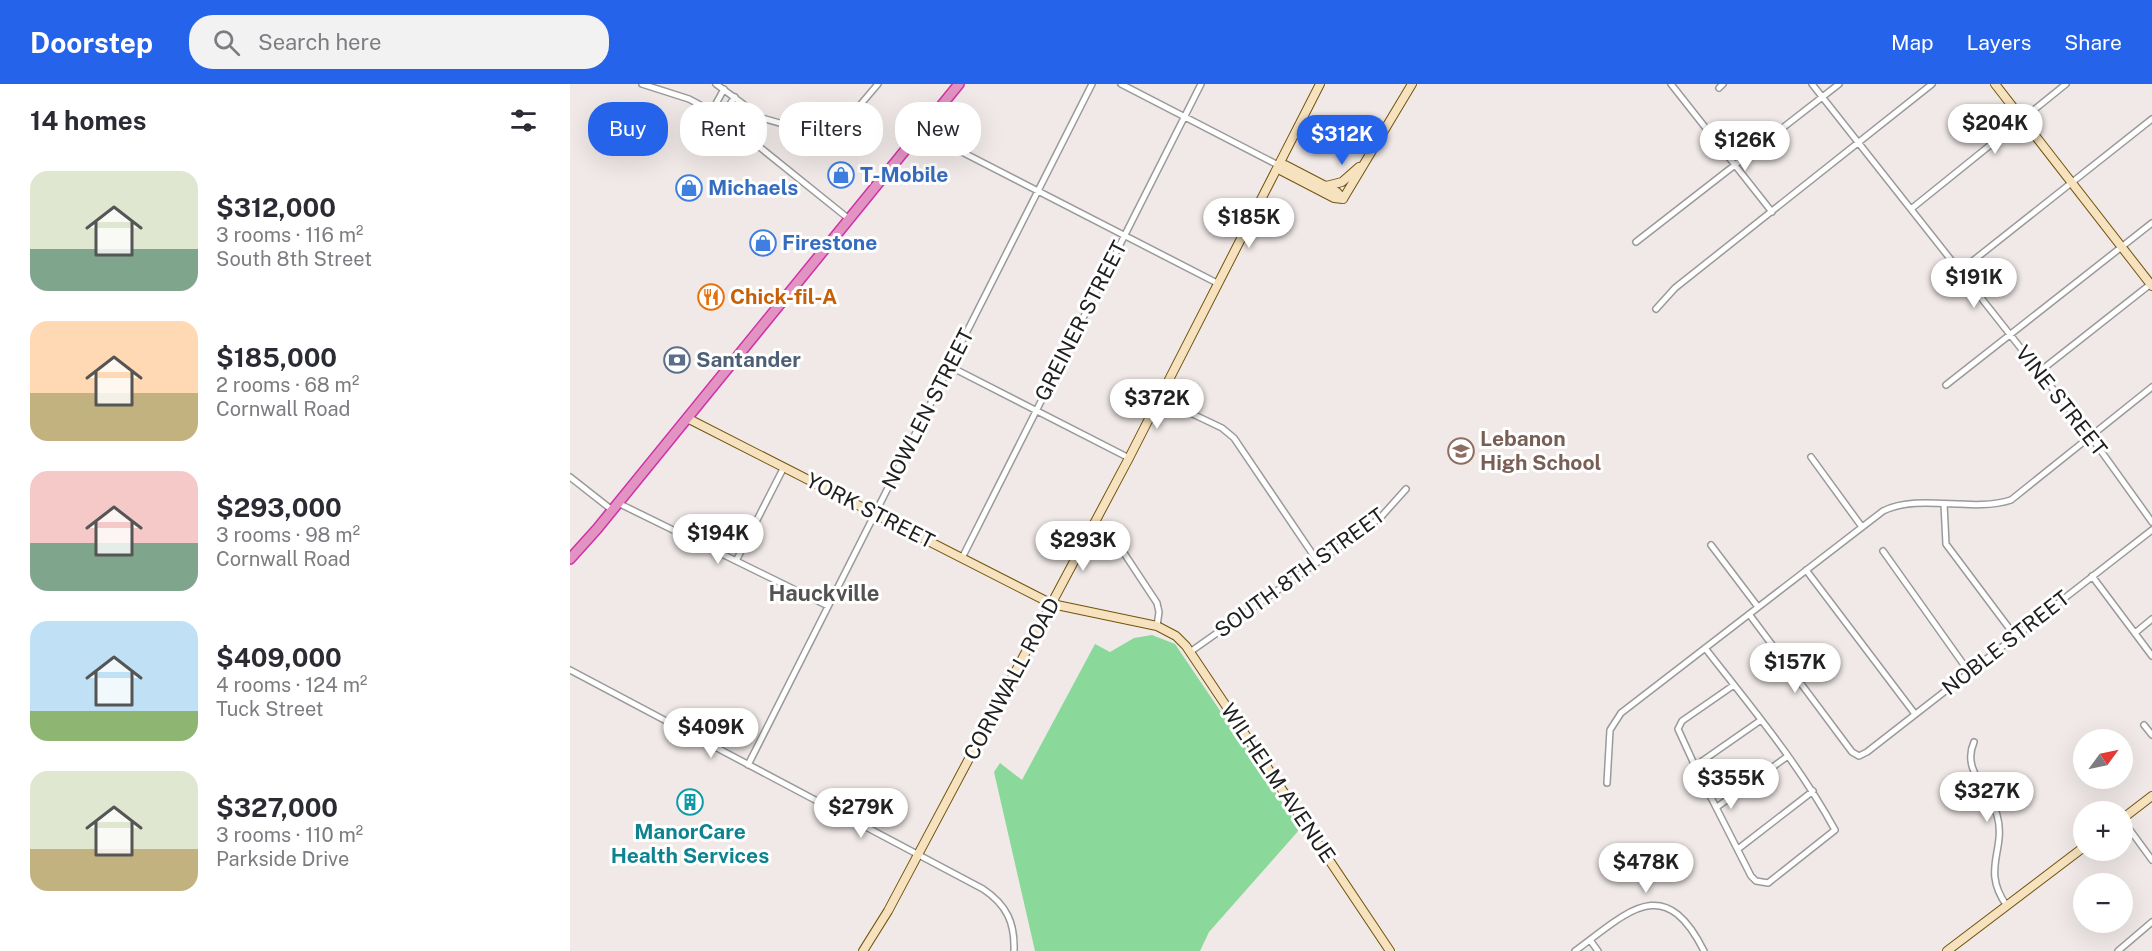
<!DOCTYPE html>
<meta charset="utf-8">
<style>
:root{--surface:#fff;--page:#f2f2f3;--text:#2b2b33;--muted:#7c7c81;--accent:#2563eb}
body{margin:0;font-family:"Public Sans",sans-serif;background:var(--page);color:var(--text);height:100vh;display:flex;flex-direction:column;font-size:22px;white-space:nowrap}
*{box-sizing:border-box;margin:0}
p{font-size:20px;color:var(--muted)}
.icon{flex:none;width:33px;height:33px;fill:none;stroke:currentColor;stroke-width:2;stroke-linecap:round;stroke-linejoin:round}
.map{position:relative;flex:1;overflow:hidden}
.sheet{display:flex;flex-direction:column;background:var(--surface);width:570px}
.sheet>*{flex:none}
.top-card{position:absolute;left:18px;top:18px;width:570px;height:54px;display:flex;gap:12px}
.needle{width:39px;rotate:57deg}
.fabs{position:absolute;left:1503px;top:645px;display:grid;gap:12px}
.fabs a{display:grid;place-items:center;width:60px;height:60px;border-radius:50%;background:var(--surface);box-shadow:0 6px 24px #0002;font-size:30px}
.price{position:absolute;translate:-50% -51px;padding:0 14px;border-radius:21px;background:#fff;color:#222;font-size:20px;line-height:39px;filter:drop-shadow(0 2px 3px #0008)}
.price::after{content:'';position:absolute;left:50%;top:36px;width:18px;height:14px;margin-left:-9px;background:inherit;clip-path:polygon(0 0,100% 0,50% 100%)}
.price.active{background:var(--accent);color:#fff}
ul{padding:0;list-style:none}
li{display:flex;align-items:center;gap:18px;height:150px;padding:0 30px}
li span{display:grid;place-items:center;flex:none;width:168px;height:120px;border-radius:18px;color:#555}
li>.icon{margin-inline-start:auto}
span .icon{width:72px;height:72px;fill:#fffc;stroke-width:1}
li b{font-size:26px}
h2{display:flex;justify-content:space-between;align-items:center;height:72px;padding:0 30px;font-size:26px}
.tag{padding:0 21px;border-radius:24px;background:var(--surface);box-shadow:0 6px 24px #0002;font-size:21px;line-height:54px}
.tag.active{background:var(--accent);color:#fff}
header{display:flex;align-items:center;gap:36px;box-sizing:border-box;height:84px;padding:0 30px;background:var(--accent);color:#fff}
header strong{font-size:28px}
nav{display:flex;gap:33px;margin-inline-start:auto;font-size:21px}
.search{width:420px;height:54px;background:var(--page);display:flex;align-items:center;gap:15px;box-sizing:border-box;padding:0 21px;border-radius:24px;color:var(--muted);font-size:22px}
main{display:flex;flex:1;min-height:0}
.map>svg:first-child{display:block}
.pitch{fill:#8ad99a}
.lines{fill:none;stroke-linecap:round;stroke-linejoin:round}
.street-casing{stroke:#9a9a9a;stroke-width:8}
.secondary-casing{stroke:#71530c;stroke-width:10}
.highway-casing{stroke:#d031a8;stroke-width:12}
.street{stroke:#fff;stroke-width:5}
.secondary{stroke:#f6e2be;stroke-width:8}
.highway{stroke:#e293c2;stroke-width:9}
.labels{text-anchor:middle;stroke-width:6;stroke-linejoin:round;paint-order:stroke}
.shop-label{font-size:21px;font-weight:bold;fill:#366cbe;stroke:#fff;text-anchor:start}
.food-label{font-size:21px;font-weight:bold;fill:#c56008;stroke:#fff;text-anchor:start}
.street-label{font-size:21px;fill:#202020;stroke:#fff}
.service-label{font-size:21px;font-weight:bold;fill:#4e5e75;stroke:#fff;text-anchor:start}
.education-label{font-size:21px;font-weight:bold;fill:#785e54;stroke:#fff;text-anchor:start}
.culture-label{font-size:21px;font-weight:bold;fill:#0d838f;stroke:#fff}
.neighbourhood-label{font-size:22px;font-weight:bold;fill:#535353;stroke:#fff}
</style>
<header>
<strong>Doorstep</strong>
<div class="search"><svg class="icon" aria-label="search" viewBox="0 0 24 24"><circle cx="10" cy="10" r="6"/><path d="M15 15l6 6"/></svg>Search here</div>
<nav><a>Map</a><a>Layers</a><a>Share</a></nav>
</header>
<main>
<section class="sheet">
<h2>14 homes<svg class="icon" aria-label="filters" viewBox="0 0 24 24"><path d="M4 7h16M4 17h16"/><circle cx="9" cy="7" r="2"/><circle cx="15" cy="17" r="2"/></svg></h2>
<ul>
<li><span style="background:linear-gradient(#dfe7d0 65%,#7fa58c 0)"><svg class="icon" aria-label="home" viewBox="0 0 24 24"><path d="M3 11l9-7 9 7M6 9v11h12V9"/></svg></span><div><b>$312,000</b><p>3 rooms · 116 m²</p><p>South 8th Street</p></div></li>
<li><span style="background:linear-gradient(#ffd9b3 60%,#c2b280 0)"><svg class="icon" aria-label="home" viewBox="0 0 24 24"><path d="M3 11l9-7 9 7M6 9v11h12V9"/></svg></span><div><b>$185,000</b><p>2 rooms · 68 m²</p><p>Cornwall Road</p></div></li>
<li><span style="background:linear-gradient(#f6c9c9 60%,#7fa58c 0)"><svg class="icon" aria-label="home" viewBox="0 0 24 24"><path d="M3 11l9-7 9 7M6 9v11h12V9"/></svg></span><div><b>$293,000</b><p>3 rooms · 98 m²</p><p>Cornwall Road</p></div></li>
<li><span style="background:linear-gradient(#bfe0f5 75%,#8fb573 0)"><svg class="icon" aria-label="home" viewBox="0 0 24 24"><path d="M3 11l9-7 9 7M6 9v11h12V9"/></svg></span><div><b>$409,000</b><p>4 rooms · 124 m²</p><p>Tuck Street</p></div></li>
<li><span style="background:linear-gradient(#dfe7d0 65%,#c2b280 0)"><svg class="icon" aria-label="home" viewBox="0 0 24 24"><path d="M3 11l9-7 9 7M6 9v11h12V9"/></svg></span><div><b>$327,000</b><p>3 rooms · 110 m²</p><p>Parkside Drive</p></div></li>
</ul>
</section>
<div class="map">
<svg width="1582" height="867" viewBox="0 0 1582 867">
<rect width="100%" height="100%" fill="#f0e9e7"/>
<!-- pitch -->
<path class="pitch" d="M 582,551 L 605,560 L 730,745 L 639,848 L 630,867 L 465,867 L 424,688 L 430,679 L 452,696 L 525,560 L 540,568 L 564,554 Z"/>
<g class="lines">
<!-- street casing -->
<g class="street-casing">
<path id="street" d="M 72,0 L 119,15 L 151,32 L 279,135
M 146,0 L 192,34 L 262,54 L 308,0
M 551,0 L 708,81
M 1101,0 L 1202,128
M 1242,0 L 1521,353 L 1582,438
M 1149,4 L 1153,0
M 142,27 L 154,5
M 151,32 L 165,13
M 351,47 L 647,199
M 1341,125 L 1496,0
M 1066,158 L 1269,0
M 1390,187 L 1582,35
M 1086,225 L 1105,204 L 1362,0
M 379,282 L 559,374
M 1469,288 L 1582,199
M 1376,301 L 1582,139
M 589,314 L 652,344 L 664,354 L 748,478
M 1241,373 L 1292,443
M 0,393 L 42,426
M 48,419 L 258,522
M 1374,420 L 1376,460 L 1445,552
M 546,457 L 587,519 L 589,528 L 587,542
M 1141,461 L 1188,523
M 1313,467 L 1399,588
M 392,474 L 631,0
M 166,477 L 214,383
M 1236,486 L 1345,630
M 1522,492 L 1582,572
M 1179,530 L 1282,668 L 1289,672 L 1297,668 L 1582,446
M 1565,549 L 1582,535
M 1135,564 C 1181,623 1229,680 1265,746 L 1198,799 L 1186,797 L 1181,792 L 1125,682 L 1108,645 L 1112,637 L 1164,601
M 620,568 L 810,434 L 836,405
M 0,586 L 413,805 C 437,821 445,839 444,867
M 1574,641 L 1582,651
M 1404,658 C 1391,687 1420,705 1427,731 C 1437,766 1410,785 1437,822
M 178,681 L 522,0
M 1125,682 L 1191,636
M 1037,699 L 1040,646 L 1051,629 L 1313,427 C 1350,409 1401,429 1441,416 L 1582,303
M 1147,723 L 1218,672
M 1552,735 L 1582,776
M 1168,765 L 1243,707
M 1020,856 L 1028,867
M 1005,867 C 1057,829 1094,787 1134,867
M 1548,867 L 1582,838"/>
</g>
<!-- secondary casing -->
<g class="secondary-casing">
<path id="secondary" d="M 1425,0 L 1582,202
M 708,81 L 715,81 L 767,108 L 773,115
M 708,81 L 712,87 L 764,114 L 773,115
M 756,102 L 772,98 L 789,83
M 773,115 L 842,0
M 117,334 L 482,520 L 587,542 L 606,552 L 616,562 L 820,867
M 1552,735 L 1582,712
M 293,867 L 318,827 L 559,374 L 750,0
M 1377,867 L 1514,763"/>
</g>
<!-- highway casing -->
<g class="highway-casing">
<path id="highway" d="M 0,475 L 27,445 L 389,0"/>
</g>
<!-- street -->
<use href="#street" class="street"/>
<!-- secondary -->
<use href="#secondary" class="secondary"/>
<!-- highway -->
<use href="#highway" class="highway"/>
</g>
<!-- icons -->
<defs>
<g id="shop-ring" transform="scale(1.35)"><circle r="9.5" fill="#fff" stroke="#3f7fe0" stroke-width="1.5"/><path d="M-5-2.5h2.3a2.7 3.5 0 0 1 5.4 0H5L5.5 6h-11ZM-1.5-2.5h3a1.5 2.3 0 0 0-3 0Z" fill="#3f7fe0"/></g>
<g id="restaurant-ring" transform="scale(1.35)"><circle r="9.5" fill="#fff" stroke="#e8710a" stroke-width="1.5"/><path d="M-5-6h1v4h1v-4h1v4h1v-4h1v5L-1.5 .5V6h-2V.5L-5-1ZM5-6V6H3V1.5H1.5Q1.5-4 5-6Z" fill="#e8710a"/></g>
<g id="bank-ring" transform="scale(1.35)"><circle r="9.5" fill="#fff" stroke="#5c6f8a" stroke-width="1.5"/><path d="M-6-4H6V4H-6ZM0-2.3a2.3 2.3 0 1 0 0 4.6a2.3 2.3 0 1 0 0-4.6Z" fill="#5c6f8a"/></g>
<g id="school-ring" transform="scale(1.35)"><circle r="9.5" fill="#fff" stroke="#8d6e63" stroke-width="1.5"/><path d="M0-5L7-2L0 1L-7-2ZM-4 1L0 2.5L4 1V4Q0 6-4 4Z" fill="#8d6e63"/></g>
<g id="building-ring" transform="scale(1.35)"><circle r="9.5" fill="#fff" stroke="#0f9aa8" stroke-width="1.5"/><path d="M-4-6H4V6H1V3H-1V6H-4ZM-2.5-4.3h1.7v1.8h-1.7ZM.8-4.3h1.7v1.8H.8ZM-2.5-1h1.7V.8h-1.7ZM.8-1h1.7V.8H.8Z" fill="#0f9aa8"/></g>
</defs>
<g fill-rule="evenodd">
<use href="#shop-ring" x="271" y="91"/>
<use href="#shop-ring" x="119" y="104"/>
<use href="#shop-ring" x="193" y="159"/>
<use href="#restaurant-ring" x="141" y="213"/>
<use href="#bank-ring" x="107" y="276"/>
<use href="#school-ring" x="891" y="367"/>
<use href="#building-ring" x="120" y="718"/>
</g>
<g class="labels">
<!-- shop labels -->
<g class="shop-label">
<text x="290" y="98">T-Mobile</text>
<text x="138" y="111">Michaels</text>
<text x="212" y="166">Firestone</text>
</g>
<!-- food labels -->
<g class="food-label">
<text x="160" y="220">Chick-fil-A</text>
</g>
<!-- street labels -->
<g class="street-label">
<text transform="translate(511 237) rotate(-63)" y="7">GREINER STREET</text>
<text transform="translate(1491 317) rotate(52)" y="7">VINE STREET</text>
<text transform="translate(358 325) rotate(-63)" y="7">NOWLEN STREET</text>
<text transform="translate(300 427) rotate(27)" y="7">YORK STREET</text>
<text transform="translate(730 489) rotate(-36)" y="7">SOUTH 8TH STREET</text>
<text transform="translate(1436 559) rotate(-38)" y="7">NOBLE STREET</text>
<text transform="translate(442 595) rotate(-62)" y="7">CORNWALL ROAD</text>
<text transform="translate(708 699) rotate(56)" y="7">WILHELM AVENUE</text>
</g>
<!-- service labels -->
<g class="service-label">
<text x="126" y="283">Santander</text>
</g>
<!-- education labels -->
<g class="education-label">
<text x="910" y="362">Lebanon<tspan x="910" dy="24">High School</tspan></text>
</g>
<!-- culture labels -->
<g class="culture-label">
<text x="120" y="755">ManorCare<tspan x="120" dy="24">Health Services</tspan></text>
</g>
<!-- neighbourhood labels -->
<g class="neighbourhood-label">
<text x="254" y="517">Hauckville</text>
</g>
</g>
</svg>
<div class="fabs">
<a><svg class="needle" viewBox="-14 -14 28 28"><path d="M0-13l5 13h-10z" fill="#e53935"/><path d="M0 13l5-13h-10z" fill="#7c7c81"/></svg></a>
<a>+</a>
<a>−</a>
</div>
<b class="price" style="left:1425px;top:71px">$204K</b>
<b class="price active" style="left:772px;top:82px">$312K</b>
<b class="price" style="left:1175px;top:88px">$126K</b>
<b class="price" style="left:679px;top:165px">$185K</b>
<b class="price" style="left:1404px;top:225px">$191K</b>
<b class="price" style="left:587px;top:346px">$372K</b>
<b class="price" style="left:148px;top:481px">$194K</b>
<b class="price" style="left:513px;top:488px">$293K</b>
<b class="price" style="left:1225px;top:610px">$157K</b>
<b class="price" style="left:141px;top:675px">$409K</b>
<b class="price" style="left:1161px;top:726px">$355K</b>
<b class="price" style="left:1417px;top:739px">$327K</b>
<b class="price" style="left:291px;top:755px">$279K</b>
<b class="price" style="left:1076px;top:810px">$478K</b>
<div class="top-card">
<a class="tag active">Buy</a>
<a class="tag">Rent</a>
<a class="tag">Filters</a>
<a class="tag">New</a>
</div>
</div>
</main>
